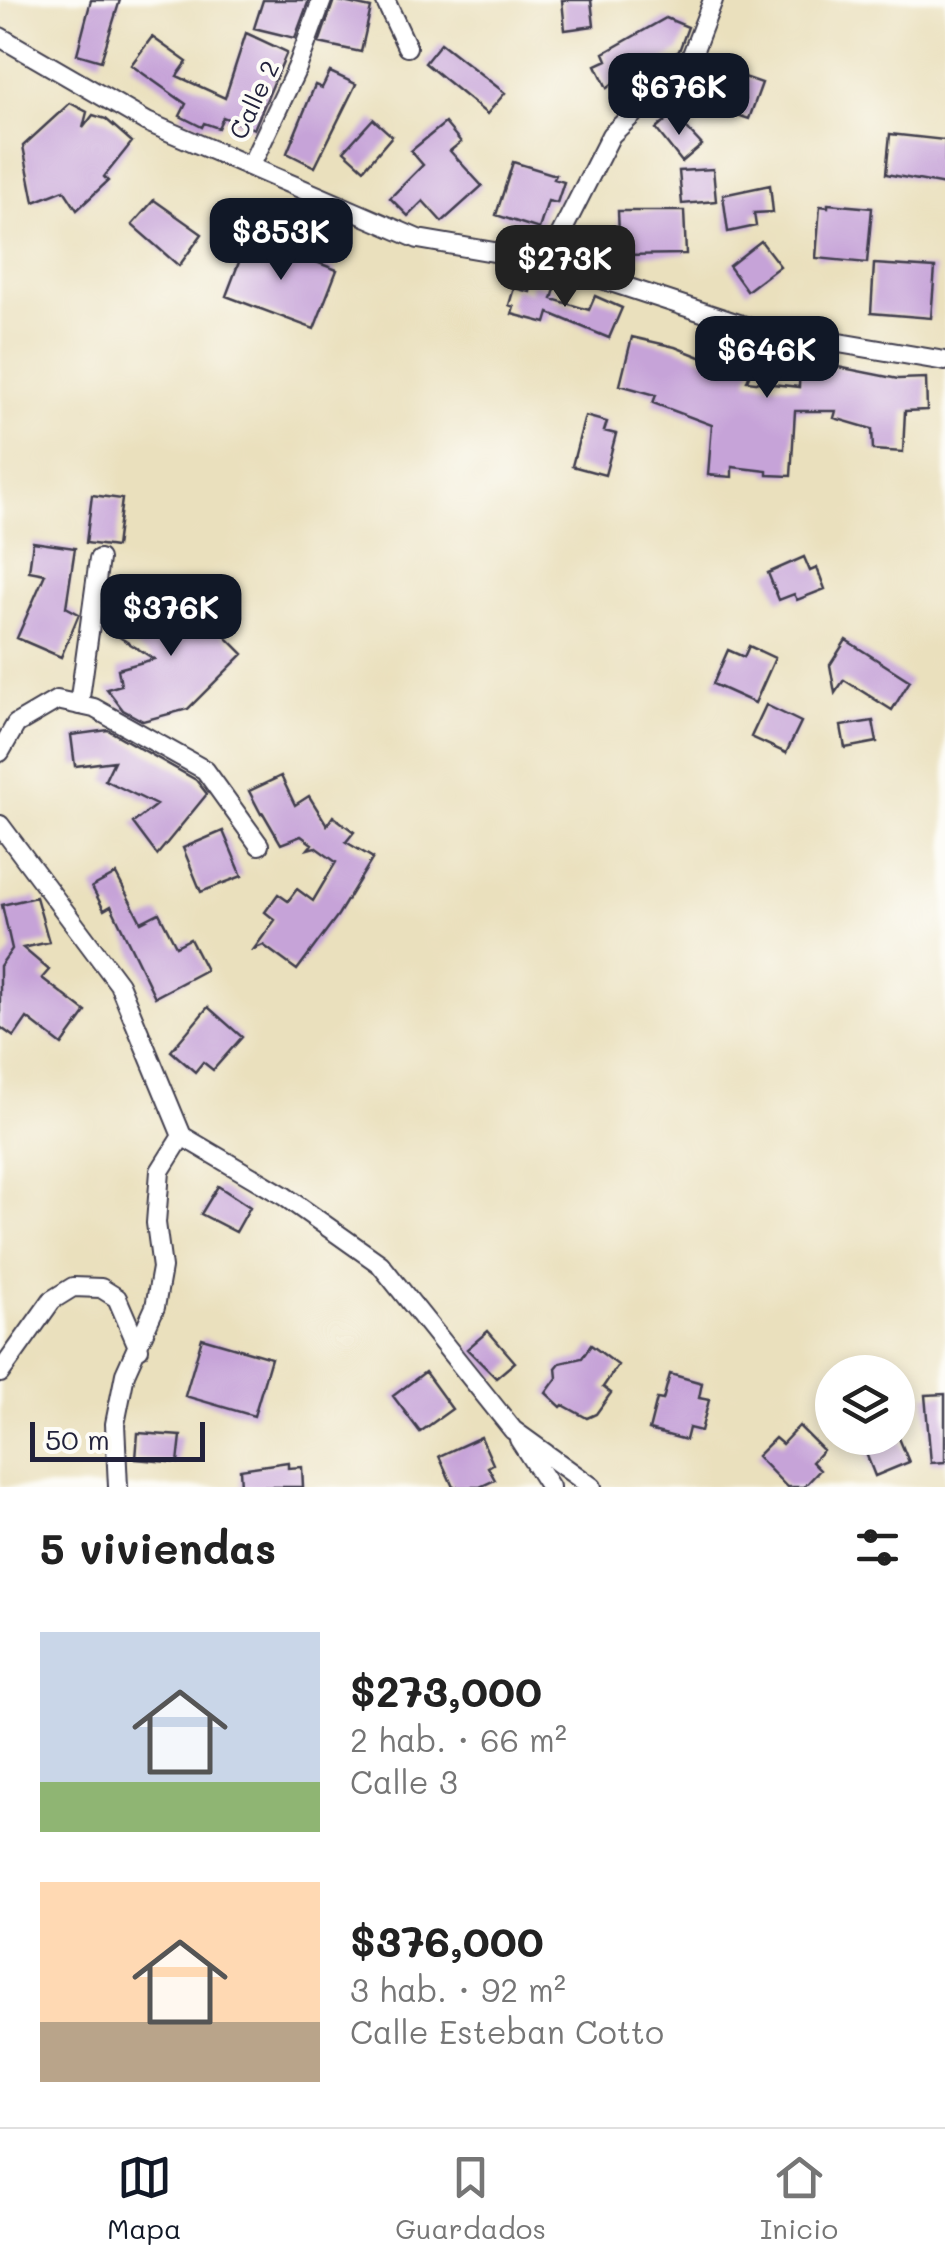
<!DOCTYPE html>
<html lang="es">
<meta charset="utf-8">
<style>
:root{--surface:#fff;--page:#f6f6f6;--text:#222;--muted:#767676;--line:#e0e0e0;--accent:#111827}
body{margin:0;font-family:Mali,sans-serif;background:var(--page);color:var(--text);height:100vh;display:flex;flex-direction:column;font-size:38px;white-space:nowrap}
*{box-sizing:border-box;margin:0}
p{font-size:32px;color:var(--muted)}
.icon{flex:none;width:55px;height:55px;fill:none;stroke:currentColor;stroke-width:2;stroke-linecap:round;stroke-linejoin:round}
.map{position:relative;height:1487px;overflow:hidden}
.sheet{display:flex;flex-direction:column;background:var(--surface);flex:1}
.sheet>*{flex:none}
.tools{position:absolute;left:815px;top:1355px;display:grid;gap:20px}
.tools a{display:grid;place-items:center;width:100px;height:100px;border-radius:50%;background:var(--surface);box-shadow:0 5px 15px #0003;font-size:50px}
.scale{position:absolute;left:30px;bottom:25px;width:175px;box-sizing:border-box;padding-left:10px;border:5px solid #22223b;border-top:0;font-size:28px;line-height:35px;white-space:nowrap;color:#22223b;-webkit-text-stroke:8px #fdfcf7;paint-order:stroke}
.price{position:absolute;translate:-50% -85px;padding:0 22px;border-radius:20px;background:var(--accent);color:#fff;font-size:32px;line-height:65px;filter:drop-shadow(0 2px 5px #0008)}
.price::after{content:'';position:absolute;left:50%;top:60px;width:30px;height:22px;margin-left:-15px;background:inherit;clip-path:polygon(0 0,100% 0,50% 100%)}
.price.active{background:#222;color:#fff}
ul{padding:0;list-style:none}
li{display:flex;align-items:center;gap:30px;height:250px;padding:0 40px}
li span{display:grid;place-items:center;flex:none;width:280px;height:200px;border-radius:0px;color:#555}
li>.icon{margin-inline-start:auto}
span .icon{width:120px;height:120px;fill:#fffc;stroke-width:1}
li b{font-size:42px}
h2{display:flex;justify-content:space-between;align-items:center;height:120px;padding:0 40px;font-size:42px}
.tabs{display:flex;justify-content:space-around;align-items:center;height:140px;border-top:2px solid var(--line);background:var(--surface);font-size:28px;color:var(--muted)}
.tabs a{display:grid;justify-items:center;gap:5px}
.tabs .active{color:var(--accent)}
.map>svg:first-child{display:block}
.building{fill:#c6a3d8}
.lines{fill:none;stroke-linecap:round;stroke-linejoin:round}
.minor-casing{stroke:#403e4e;stroke-width:22}
.minor{stroke:#fff;stroke-width:18}
.labels{text-anchor:middle;stroke-width:8;stroke-linejoin:round;paint-order:stroke}
.street-label{font-size:25px;fill:#22223b;stroke:#fdfcf7}
</style>
<div class="map">
<svg width="945" height="1487" viewBox="0 0 945 1487">
<rect width="100%" height="100%" fill="#fdfcf7"/>
<filter id="ink" filterUnits="userSpaceOnUse"><feTurbulence type="fractalNoise" baseFrequency=".01" numOctaves="2"/><feDisplacementMap in="SourceGraphic" scale="20" xChannelSelector="R" yChannelSelector="G"/><feConvolveMatrix kernelMatrix="1 2 1 2 8 2 1 2 1" color-interpolation-filters="sRGB"/></filter>
<filter id="wash" filterUnits="userSpaceOnUse"><feTurbulence type="fractalNoise" baseFrequency=".0048" numOctaves="4" result="noise"/><feDisplacementMap in="SourceGraphic" scale="40" xChannelSelector="R" yChannelSelector="G"/><feGaussianBlur stdDeviation="2.25" result="paint"/><feColorMatrix in="noise" values="0 0 0 0 0 0 0 0 0 0 0 0 0 0 0 0 0 1.4 0 .05"/><feComposite in="paint" operator="in"/></filter>
<g filter="url(#wash)">
<rect width="100%" height="100%" fill="#eae0bd"/>
<g id="blocks">
<!-- building -->
<path class="building" d="M 91,0 L 120,0 L 101,61 L 77,54 Z
M 263,0 L 309,0 L 295,38 L 254,28 Z
M 334,0 L 371,8 L 361,52 L 319,43 Z
M 562,0 L 591,0 L 594,26 L 565,30 Z
M 666,18 L 688,27 L 679,51 L 623,84 L 618,79 L 607,88 L 596,65 L 607,60 L 604,53 Z
M 246,33 L 287,52 L 254,129 L 223,117 L 218,128 L 204,123 L 202,127 L 180,116 L 186,104 L 131,65 L 152,37 L 187,62 L 177,76 L 225,98 Z
M 441,43 L 505,93 L 487,114 L 425,63 Z
M 727,71 L 762,83 L 749,119 L 714,107 Z
M 330,72 L 356,84 L 315,167 L 287,153 L 315,85 L 322,88 Z
M 70,103 L 87,112 L 83,128 L 93,115 L 106,119 L 132,142 L 104,177 L 108,181 L 77,210 L 64,190 L 34,202 L 23,146 Z
M 673,114 L 702,145 L 682,162 L 656,129 Z
M 373,119 L 392,136 L 364,169 L 344,151 Z
M 445,123 L 461,142 L 450,151 L 482,186 L 442,222 L 423,201 L 408,216 L 390,198 L 423,165 L 411,151 Z
M 890,134 L 945,140 L 945,185 L 886,174 Z
M 513,162 L 556,175 L 554,179 L 564,182 L 557,203 L 548,201 L 539,229 L 496,215 Z
M 713,169 L 716,201 L 682,204 L 679,171 Z
M 770,185 L 773,212 L 754,213 L 756,226 L 728,232 L 723,195 Z
M 154,200 L 202,234 L 179,266 L 132,225 Z
M 828,204 L 872,208 L 867,263 L 816,258 L 820,206 L 828,207 Z
M 618,211 L 684,211 L 686,254 L 620,255 Z
M 249,236 L 337,270 L 314,329 L 226,296 Z
M 761,241 L 780,266 L 747,291 L 729,266 Z
M 874,264 L 935,268 L 931,318 L 871,313 Z
M 532,283 L 555,289 L 552,299 L 589,310 L 595,296 L 622,308 L 609,338 L 549,313 L 546,323 L 512,314 L 514,307 L 509,305 L 514,288 L 530,292 Z
M 728,334 L 760,345 L 747,381 L 799,387 L 800,364 L 828,365 L 898,379 L 926,378 L 927,410 L 905,411 L 903,452 L 873,450 L 872,429 L 834,418 L 836,411 L 795,411 L 791,476 L 767,475 L 767,471 L 732,467 L 732,477 L 708,475 L 712,425 L 653,403 L 656,395 L 620,385 L 632,337 L 675,347 L 713,362 L 723,335 Z
M 585,416 L 607,422 L 604,431 L 616,434 L 605,475 L 572,466 Z
M 92,495 L 122,499 L 116,547 L 86,543 Z
M 33,542 L 75,548 L 66,607 L 79,614 L 61,657 L 17,638 L 45,574 L 29,571 Z
M 804,557 L 810,571 L 817,568 L 825,589 L 797,600 L 794,594 L 779,600 L 768,573 Z
M 191,590 L 211,612 L 206,617 L 243,654 L 188,709 L 143,721 L 123,710 L 107,689 L 121,685 L 118,669 L 154,659 L 105,628 L 120,607 L 152,628 L 178,604 L 174,601 Z
M 846,640 L 910,681 L 892,710 L 844,680 L 835,693 L 830,665 Z
M 749,646 L 775,658 L 755,703 L 713,684 L 728,650 L 744,657 Z
M 766,705 L 801,722 L 786,753 L 751,737 Z
M 873,721 L 877,742 L 845,748 L 841,726 Z
M 108,730 L 196,780 L 207,794 L 157,855 L 133,823 L 156,805 L 105,780 L 114,761 L 75,766 L 71,735 Z
M 281,776 L 295,805 L 309,796 L 327,825 L 333,816 L 354,832 L 346,842 L 373,858 L 338,915 L 297,970 L 263,945 L 254,949 L 275,920 L 265,912 L 278,894 L 288,901 L 297,889 L 313,901 L 336,862 L 315,847 L 308,849 L 312,844 L 301,836 L 281,844 L 263,813 L 261,814 L 249,791 Z
M 223,831 L 242,876 L 201,892 L 183,848 Z
M 116,874 L 141,922 L 159,913 L 176,946 L 190,939 L 206,970 L 155,997 L 111,906 L 104,910 L 92,887 Z
M 36,897 L 49,942 L 23,948 L 49,970 L 42,978 L 86,1012 L 62,1045 L 27,1018 L 14,1037 L 0,1027 L 0,966 L 12,949 L 2,905 Z
M 208,1007 L 242,1037 L 213,1070 L 203,1062 L 195,1072 L 171,1051 Z
M 218,1186 L 250,1207 L 236,1232 L 201,1214 Z
M 488,1331 L 515,1362 L 496,1378 L 467,1349 Z
M 202,1338 L 271,1358 L 254,1416 L 185,1396 Z
M 591,1345 L 618,1365 L 603,1387 L 611,1393 L 596,1414 L 587,1418 L 563,1405 L 561,1407 L 546,1393 L 557,1378 L 556,1368 L 560,1363 L 582,1358 Z
M 425,1372 L 452,1409 L 420,1432 L 393,1396 Z
M 670,1374 L 702,1383 L 699,1398 L 709,1400 L 701,1431 L 689,1428 L 686,1440 L 649,1430 L 657,1399 L 663,1400 Z
M 945,1394 L 945,1462 L 931,1463 L 925,1395 Z
M 799,1426 L 823,1450 L 812,1462 L 820,1470 L 804,1487 L 787,1487 L 757,1456 L 775,1438 L 782,1444 Z
M 138,1433 L 181,1436 L 178,1463 L 136,1459 Z
M 481,1437 L 493,1464 L 488,1467 L 495,1480 L 480,1487 L 453,1487 L 439,1456 Z
M 860,1438 L 899,1438 L 909,1462 L 875,1476 Z
M 288,1462 L 288,1468 L 302,1467 L 303,1487 L 241,1487 L 240,1469 Z"/>
</g>
</g>
<g filter="url(#ink)">
<use href="#blocks" fill-opacity="0" stroke="#403e4e" stroke-width="2.5"/>
<g class="lines">
<!-- minor casing -->
<g class="minor-casing">
<path id="minor" d="M 385,0 L 407,47
M 0,37 L 147,122 L 418,239 L 547,261 L 751,328 L 945,361
M 251,165 L 297,68 L 322,0
M 547,261 L 611,135 L 690,60 L 713,0
M 79,705 L 99,559
M 0,752 L 16,724 L 57,700 L 94,708 L 205,770 L 259,845
M 0,825 L 119,984 L 182,1136
M 182,1136 L 284,1196 L 380,1264 L 513,1430 L 592,1487
M 0,1373 L 52,1300 L 73,1287 L 101,1288 L 117,1298 L 139,1349
M 519,1439 L 550,1487
M 118,1487 L 115,1424 L 125,1374 L 155,1307 L 162,1268 L 156,1223 L 160,1171 L 182,1136"/>
</g>
<!-- minor -->
<use href="#minor" class="minor"/>
</g>
</g>
<g class="labels">
<!-- street labels -->
<g class="street-label">
<text transform="translate(254 100) rotate(-65)" y="9">Calle 2</text>
</g>
</g>
</svg>
<div class="tools">
<a><svg class="icon" aria-label="layers" viewBox="0 0 24 24"><path d="M12 4l9 5-9 5-9-5zM3 14l9 5 9-5"/></svg></a>
</div>
<div class="scale">50 m</div>
<b class="price" style="left:679px;top:138px">$676K</b>
<b class="price" style="left:281px;top:283px">$853K</b>
<b class="price active" style="left:565px;top:310px">$273K</b>
<b class="price" style="left:767px;top:401px">$646K</b>
<b class="price" style="left:171px;top:659px">$376K</b>
</div>
<section class="sheet">
<h2>5 viviendas<svg class="icon" aria-label="filters" viewBox="0 0 24 24"><path d="M4 7h16M4 17h16"/><circle cx="9" cy="7" r="2"/><circle cx="15" cy="17" r="2"/></svg></h2>
<ul>
<li><span style="background:linear-gradient(#c9d6e8 75%,#8fb573 0)"><svg class="icon" aria-label="home" viewBox="0 0 24 24"><path d="M3 11l9-7 9 7M6 9v11h12V9"/></svg></span><div><b>$273,000</b><p>2 hab. · 66 m²</p><p>Calle 3</p></div></li>
<li><span style="background:linear-gradient(#ffd9b3 70%,#b9a48a 0)"><svg class="icon" aria-label="home" viewBox="0 0 24 24"><path d="M3 11l9-7 9 7M6 9v11h12V9"/></svg></span><div><b>$376,000</b><p>3 hab. · 92 m²</p><p>Calle Esteban Cotto</p></div></li>
</ul>
</section>
<nav class="tabs">
<a class="active"><svg class="icon" aria-label="map" viewBox="0 0 24 24"><path d="M3 6l6-2 6 2 6-2v14l-6 2-6-2-6 2zM9 4v14M15 6v14"/></svg>Mapa</a>
<a><svg class="icon" aria-label="saved" viewBox="0 0 24 24"><path d="M7 4h10v16l-5-4-5 4z"/></svg>Guardados</a>
<a><svg class="icon" aria-label="home" viewBox="0 0 24 24"><path d="M3 11l9-7 9 7M6 9v11h12V9"/></svg>Inicio</a>
</nav>
